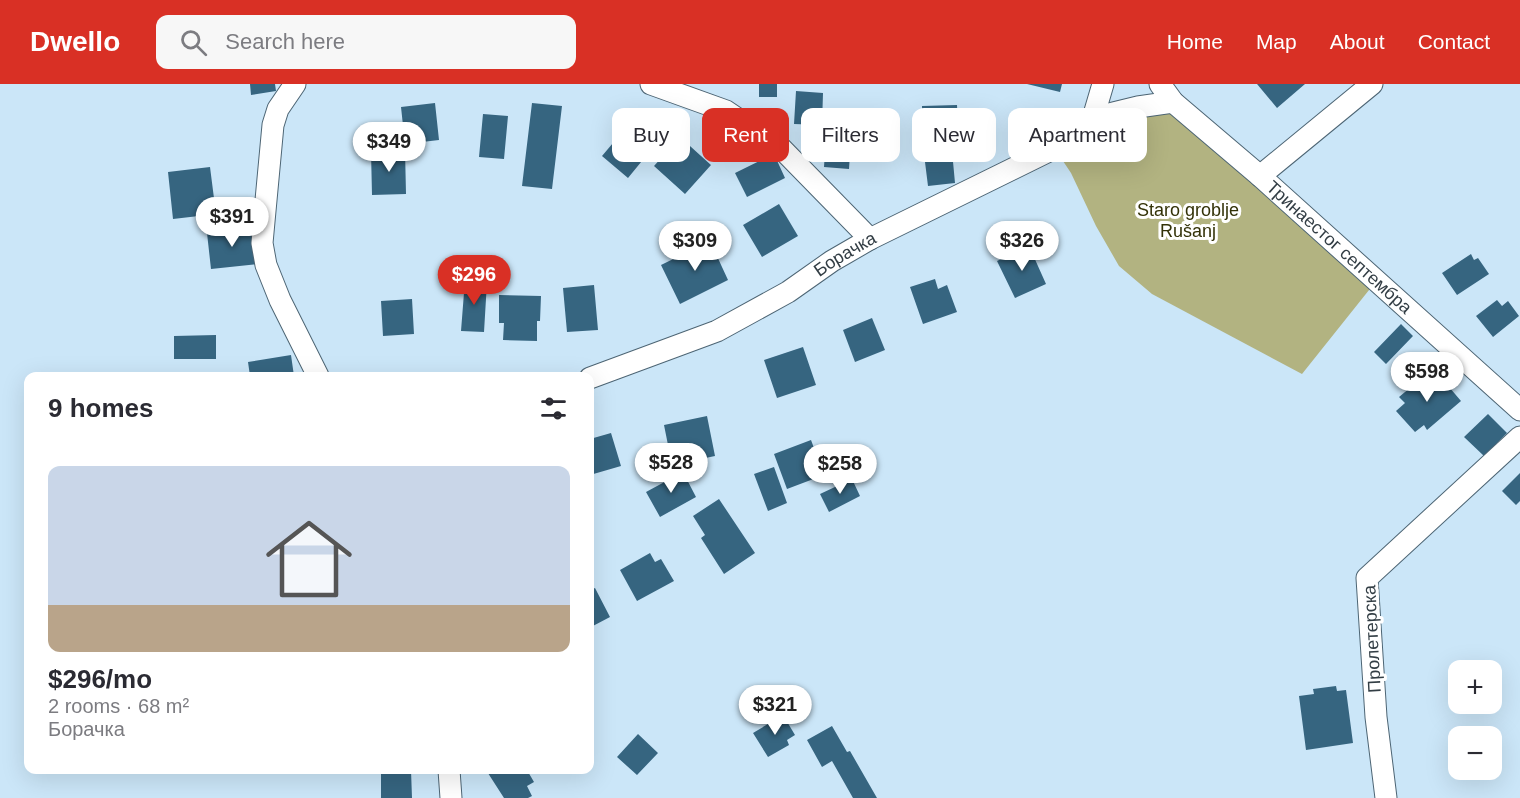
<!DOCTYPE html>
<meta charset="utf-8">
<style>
:root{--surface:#fff;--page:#f7f7f7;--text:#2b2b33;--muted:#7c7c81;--accent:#d93025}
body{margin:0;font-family:Helvetica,sans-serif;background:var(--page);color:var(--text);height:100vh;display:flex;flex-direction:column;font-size:22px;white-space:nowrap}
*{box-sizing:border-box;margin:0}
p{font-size:20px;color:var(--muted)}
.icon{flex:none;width:33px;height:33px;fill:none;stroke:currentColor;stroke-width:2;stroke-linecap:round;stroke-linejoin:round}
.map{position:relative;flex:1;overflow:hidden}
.drawer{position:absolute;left:24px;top:288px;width:570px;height:402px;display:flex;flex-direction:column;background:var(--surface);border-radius:12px;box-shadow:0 6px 24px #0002}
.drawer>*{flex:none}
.guide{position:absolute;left:612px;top:24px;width:570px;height:54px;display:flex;gap:12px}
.controls{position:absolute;left:1448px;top:576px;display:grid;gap:12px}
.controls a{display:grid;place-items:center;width:54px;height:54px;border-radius:12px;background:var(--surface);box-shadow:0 6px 24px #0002;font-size:30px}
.price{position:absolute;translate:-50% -51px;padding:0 14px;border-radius:21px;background:#fff;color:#222;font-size:20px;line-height:39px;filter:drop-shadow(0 2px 3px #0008)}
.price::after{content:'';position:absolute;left:50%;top:36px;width:18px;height:14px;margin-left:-9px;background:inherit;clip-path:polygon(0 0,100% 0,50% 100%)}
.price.active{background:var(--accent);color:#fff}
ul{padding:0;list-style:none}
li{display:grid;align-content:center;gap:12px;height:318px;padding:0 24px}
li span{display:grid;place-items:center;height:186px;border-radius:12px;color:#555}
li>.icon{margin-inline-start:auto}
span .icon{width:108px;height:108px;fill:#fffc;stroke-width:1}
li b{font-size:26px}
h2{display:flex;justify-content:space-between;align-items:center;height:72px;padding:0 24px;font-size:26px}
.tag{padding:0 21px;border-radius:12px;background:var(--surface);box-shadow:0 6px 24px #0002;font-size:21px;line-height:54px}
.tag.active{background:var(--accent);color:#fff}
header{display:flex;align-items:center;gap:36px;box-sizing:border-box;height:84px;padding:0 30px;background:var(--accent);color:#fff}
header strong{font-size:28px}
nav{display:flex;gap:33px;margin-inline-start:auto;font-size:21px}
.search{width:420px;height:54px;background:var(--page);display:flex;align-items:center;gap:15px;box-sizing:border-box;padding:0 21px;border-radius:12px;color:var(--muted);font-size:22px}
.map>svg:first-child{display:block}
.green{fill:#b2b381}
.building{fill:#366580}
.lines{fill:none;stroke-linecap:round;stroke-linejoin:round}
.street-casing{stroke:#4d6574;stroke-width:23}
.street{stroke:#fff;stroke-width:21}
.labels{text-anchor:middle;stroke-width:6;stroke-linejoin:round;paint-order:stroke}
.park-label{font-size:18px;fill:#333208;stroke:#fff}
.street-label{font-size:18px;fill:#333e45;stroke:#fff}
</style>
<header>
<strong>Dwello</strong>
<div class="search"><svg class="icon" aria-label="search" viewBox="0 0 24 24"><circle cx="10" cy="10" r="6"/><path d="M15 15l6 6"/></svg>Search here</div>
<nav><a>Home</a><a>Map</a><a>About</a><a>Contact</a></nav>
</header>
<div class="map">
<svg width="1520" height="714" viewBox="0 0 1520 714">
<rect width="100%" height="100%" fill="#cbe6f8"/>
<!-- green -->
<path class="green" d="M 1173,18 L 1377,196 L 1302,290 L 1152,210 L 1119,182 L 1096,142 L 1071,89 L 1055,65 L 1079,47 Z"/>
<!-- building -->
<path class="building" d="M 250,0 L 275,0 L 276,7 L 251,11 Z
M 759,0 L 777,0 L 777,13 L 759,13 Z
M 1027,0 L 1062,0 L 1060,8 Z
M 1257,0 L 1305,0 L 1277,24 Z
M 796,7 L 823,9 L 822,41 L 794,40 Z
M 435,19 L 439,56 L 405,60 L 401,23 Z
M 532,19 L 562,22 L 552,105 L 522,102 Z
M 957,21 L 959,64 L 923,66 L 922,22 Z
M 483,30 L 508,32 L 504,75 L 479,73 Z
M 629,40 L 655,61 L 628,94 L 602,72 Z
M 826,52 L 851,54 L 849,85 L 824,83 Z
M 680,53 L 711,81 L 685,110 L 654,82 Z
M 405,66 L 406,110 L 372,111 L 371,67 Z
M 952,67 L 955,99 L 928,102 L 925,78 L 934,77 L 933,69 Z
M 774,70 L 785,94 L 747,113 L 735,89 Z
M 210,83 L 216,130 L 173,135 L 168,88 Z
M 779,120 L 798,152 L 762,173 L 743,141 Z
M 254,144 L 258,180 L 211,185 L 207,149 Z
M 710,157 L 728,196 L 680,220 L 661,181 Z
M 1029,162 L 1046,200 L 1015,214 L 997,177 Z
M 1471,170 L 1474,176 L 1478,174 L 1489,190 L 1457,211 L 1442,189 Z
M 935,195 L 938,205 L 947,201 L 957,228 L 923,240 L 910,203 Z
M 465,196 L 487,198 L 484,248 L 461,247 Z
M 594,201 L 598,246 L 567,248 L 563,204 Z
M 499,211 L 541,212 L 540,237 L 537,237 L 537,257 L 503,256 L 504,239 L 499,239 Z
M 412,215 L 414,250 L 383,252 L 381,217 Z
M 1497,216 L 1502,222 L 1508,217 L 1519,232 L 1493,253 L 1476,232 Z
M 872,234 L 885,266 L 855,278 L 843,246 Z
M 1401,240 L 1413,252 L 1386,280 L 1374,268 Z
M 216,251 L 216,275 L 174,275 L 174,252 Z
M 803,263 L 816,301 L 777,314 L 764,276 Z
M 291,271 L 294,292 L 250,292 L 248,278 Z
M 1438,290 L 1461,317 L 1427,346 L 1424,341 L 1415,348 L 1396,327 L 1405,319 L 1399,313 L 1423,293 L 1428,299 Z
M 1488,330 L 1507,349 L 1484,372 L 1464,353 Z
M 707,332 L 715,372 L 672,381 L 664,341 Z
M 611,349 L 621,382 L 590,391 L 590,355 Z
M 811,356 L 824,391 L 787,405 L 774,370 Z
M 774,383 L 787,419 L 768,427 L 754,390 Z
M 683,388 L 696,413 L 660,433 L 646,408 Z
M 1520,389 L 1520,417 L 1516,421 L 1502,407 Z
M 852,395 L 860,412 L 829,428 L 820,410 Z
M 719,415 L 755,469 L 724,490 L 701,454 L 705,451 L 693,432 Z
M 650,469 L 655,478 L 661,475 L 674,497 L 637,517 L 620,486 Z
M 595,504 L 610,533 L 591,543 L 590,506 Z
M 1336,602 L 1337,607 L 1346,606 L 1353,659 L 1306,666 L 1299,612 L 1314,610 L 1313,605 Z
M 783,631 L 795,651 L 787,656 L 789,661 L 768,673 L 753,649 Z
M 832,642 L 847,668 L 850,667 L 877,714 L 853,714 L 832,677 L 822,683 L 807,656 Z
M 638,650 L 658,669 L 637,691 L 617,673 Z
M 381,686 L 411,686 L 412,714 L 381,714 Z
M 486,686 L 527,686 L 534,698 L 527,702 L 532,712 L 528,714 L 504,714 Z"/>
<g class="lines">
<!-- street casing -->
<g class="street-casing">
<g id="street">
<path d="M 295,0 L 278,25 L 273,41 L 262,159 L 266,181 L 280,216 L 318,292"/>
<path d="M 651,0 L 726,27 L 781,64 L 870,155"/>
<path id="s1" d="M 1160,0 L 1173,18 L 1260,92 L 1520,326"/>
<path d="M 1093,34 L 1138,23 L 1173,18"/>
<path d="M 1260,92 L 1372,0"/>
<path id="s2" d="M 590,294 L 717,247 L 788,208 L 832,177 L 870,155 L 1055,64 L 1079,47 L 1093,34 L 1103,0"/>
<path d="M 449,686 L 451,714"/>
<path d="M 1386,714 L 1376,633 L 1367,494 L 1520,353"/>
</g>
</g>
<!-- street -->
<use href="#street" class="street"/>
</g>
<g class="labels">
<!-- park labels -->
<g class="park-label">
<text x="1188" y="132">Staro groblje<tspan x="1188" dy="21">Rušanj</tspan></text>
</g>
<!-- street labels -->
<g class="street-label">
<text dy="6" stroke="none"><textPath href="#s1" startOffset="243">Тринаестог септембра</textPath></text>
<text dy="6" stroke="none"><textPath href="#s2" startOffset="285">Борачка</textPath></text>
<text transform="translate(1372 555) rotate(-93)" y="6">Пролетерска</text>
</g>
</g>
</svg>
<div class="controls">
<a>+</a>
<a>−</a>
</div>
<b class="price" style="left:389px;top:89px">$349</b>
<b class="price" style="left:232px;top:164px">$391</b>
<b class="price" style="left:695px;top:188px">$309</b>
<b class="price" style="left:1022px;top:188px">$326</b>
<b class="price active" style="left:474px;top:222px">$296</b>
<b class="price" style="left:1427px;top:319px">$598</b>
<b class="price" style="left:671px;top:410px">$528</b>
<b class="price" style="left:840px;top:411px">$258</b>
<b class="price" style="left:775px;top:652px">$321</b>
<div class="guide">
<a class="tag">Buy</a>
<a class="tag active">Rent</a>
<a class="tag">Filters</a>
<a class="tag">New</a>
<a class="tag">Apartment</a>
</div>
<section class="drawer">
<h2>9 homes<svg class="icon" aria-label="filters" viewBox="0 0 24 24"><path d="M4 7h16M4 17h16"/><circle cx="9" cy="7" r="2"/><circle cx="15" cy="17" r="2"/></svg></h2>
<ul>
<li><span style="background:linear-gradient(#c9d6e8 75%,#b9a48a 0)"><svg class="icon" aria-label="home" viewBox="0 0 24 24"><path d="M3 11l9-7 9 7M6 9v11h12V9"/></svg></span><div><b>$296/mo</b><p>2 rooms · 68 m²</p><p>Борачка</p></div></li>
</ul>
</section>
</div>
